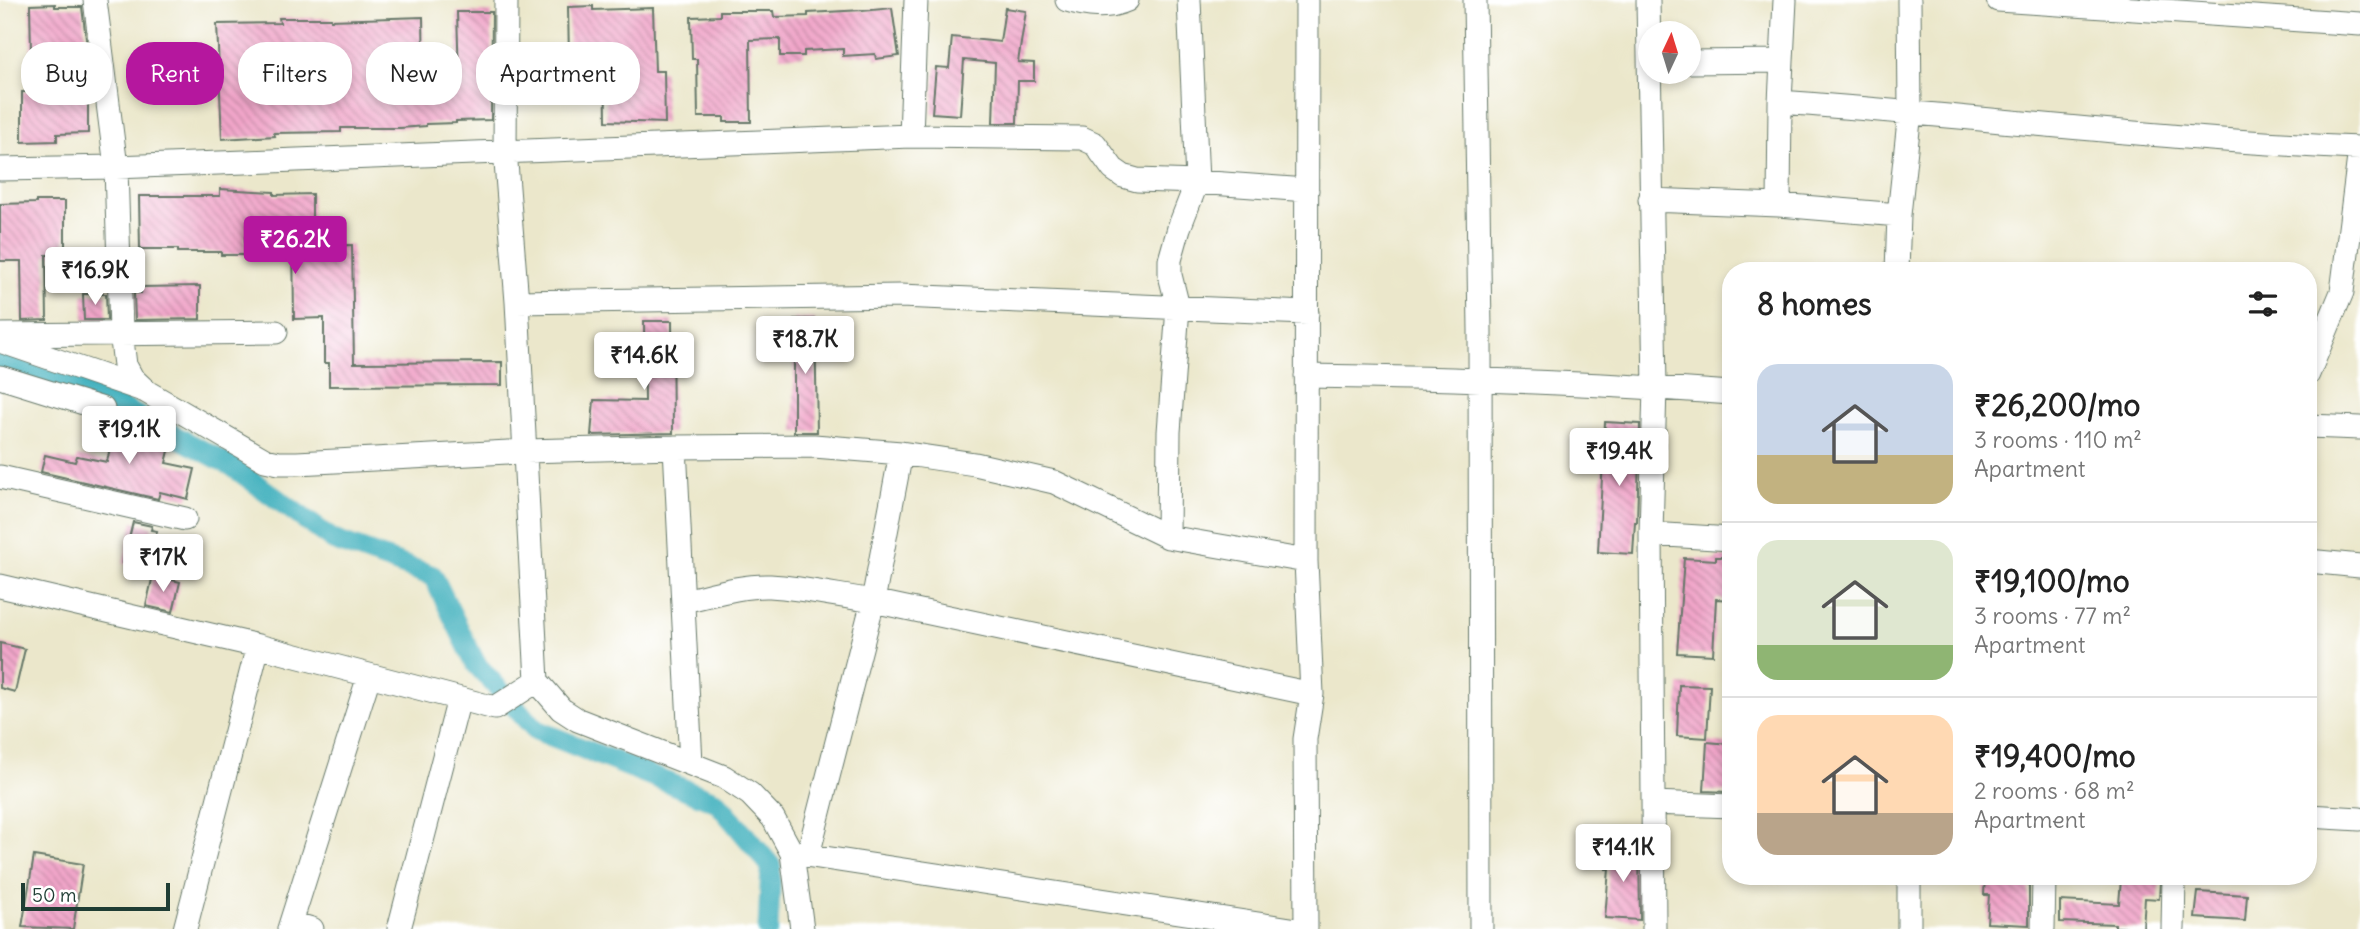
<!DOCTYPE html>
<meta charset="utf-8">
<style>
:root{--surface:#fff;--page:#f6f6f6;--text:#222;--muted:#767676;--line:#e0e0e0;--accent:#b5179e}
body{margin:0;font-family:Delius,sans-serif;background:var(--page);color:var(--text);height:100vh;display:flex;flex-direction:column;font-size:26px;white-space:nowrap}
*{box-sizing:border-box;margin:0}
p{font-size:23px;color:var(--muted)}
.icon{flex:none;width:38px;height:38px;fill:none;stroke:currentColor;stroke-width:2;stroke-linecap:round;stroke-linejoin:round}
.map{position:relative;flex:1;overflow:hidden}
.details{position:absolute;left:1722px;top:262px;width:595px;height:623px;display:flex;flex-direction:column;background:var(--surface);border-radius:28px;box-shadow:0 4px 10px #0003}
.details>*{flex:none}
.banner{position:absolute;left:21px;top:42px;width:665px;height:63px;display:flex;gap:14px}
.needle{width:46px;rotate:4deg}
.buttons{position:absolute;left:1638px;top:21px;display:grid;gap:14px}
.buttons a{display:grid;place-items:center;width:63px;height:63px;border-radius:50%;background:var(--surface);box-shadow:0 4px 10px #0003;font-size:35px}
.scale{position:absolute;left:21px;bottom:18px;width:149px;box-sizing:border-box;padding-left:7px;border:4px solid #1f3d34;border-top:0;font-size:19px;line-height:24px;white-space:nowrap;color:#1f3d34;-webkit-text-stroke:5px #fff;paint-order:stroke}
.price{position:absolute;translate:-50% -60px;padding:0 16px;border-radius:7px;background:#fff;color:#222;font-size:23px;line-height:46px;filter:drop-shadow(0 2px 4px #0008)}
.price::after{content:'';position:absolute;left:50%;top:42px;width:21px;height:16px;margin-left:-10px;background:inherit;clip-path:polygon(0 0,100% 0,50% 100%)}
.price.active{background:var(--accent);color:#fff}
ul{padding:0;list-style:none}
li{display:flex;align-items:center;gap:21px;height:175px;padding:0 35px}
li+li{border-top:2px solid var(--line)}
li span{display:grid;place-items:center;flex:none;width:196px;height:140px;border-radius:21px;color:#555}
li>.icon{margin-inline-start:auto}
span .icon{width:84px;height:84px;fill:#fffc;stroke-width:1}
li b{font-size:30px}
h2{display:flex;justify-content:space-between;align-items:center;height:84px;padding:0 35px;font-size:30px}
.chip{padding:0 24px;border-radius:28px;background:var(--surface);box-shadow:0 4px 10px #0003;font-size:24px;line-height:63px}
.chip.active{background:var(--accent);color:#fff}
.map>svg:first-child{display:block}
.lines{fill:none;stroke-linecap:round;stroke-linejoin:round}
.canal{stroke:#43b1be;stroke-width:21}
.building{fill:url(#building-back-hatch)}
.street-casing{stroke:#667869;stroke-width:25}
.street{stroke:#fff;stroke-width:23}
</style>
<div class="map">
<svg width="2360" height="929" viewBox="0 0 2360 929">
<defs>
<pattern id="building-back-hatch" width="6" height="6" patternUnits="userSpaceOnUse" patternTransform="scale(1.75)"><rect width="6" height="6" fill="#f1a5c9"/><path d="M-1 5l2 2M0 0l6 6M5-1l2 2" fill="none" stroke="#c388a4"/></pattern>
</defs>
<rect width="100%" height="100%" fill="#fff"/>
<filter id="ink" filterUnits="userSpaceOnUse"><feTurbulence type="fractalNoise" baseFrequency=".0143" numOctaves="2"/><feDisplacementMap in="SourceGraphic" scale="14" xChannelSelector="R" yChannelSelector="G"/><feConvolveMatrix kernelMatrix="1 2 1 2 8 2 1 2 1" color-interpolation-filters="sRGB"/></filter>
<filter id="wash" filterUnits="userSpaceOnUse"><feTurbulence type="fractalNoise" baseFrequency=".00686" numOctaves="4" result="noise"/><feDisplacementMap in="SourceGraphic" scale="28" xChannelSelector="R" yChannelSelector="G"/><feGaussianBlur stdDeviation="1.57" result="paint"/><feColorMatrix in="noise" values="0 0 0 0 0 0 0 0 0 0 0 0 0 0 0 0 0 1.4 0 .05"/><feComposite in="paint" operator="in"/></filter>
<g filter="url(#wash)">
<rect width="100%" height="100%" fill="#ebe7cb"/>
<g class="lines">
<!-- canal -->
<path class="canal" d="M 0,364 L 96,394 L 232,466 L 333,540 L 433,576 L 476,664 L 536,730 L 717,802 L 771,866 L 768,929"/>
</g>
<g id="blocks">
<!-- building -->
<path class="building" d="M 55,4 L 55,7 L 82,7 L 88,55 L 88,133 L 57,134 L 57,141 L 22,142 L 22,92 L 65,91 L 64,56 L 60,56 L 60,50 L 31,51 L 30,5 Z
M 593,6 L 593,10 L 653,8 L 655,71 L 664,71 L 665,123 L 606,121 L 605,57 L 569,58 L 568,7 Z
M 892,8 L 899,56 L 876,59 L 875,54 L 843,56 L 843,49 L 804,51 L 804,56 L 780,56 L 780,39 L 750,40 L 751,122 L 724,122 L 724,117 L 698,117 L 697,59 L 692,59 L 691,17 L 720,16 L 720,11 L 773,11 L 774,17 L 808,16 L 808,13 L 863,10 L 863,11 Z
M 1005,8 L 1026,11 L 1018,62 L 1034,63 L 1034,81 L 1018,81 L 1017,123 L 993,123 L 995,63 L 964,60 L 960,115 L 932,113 L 936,67 L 949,68 L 952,37 L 1000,42 Z
M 457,12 L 492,12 L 491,120 L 456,121 L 456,123 L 426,124 L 426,126 L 400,128 L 341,128 L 341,132 L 274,133 L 275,136 L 222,139 L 217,24 L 280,23 L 279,18 L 331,18 L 331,20 L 423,17 L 424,77 L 459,77 Z
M 220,189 L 274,192 L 274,195 L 312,194 L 312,246 L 352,245 L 354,363 L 502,362 L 502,385 L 329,386 L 329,363 L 324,363 L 324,318 L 294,319 L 293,237 L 245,237 L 245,255 L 221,255 L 221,252 L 178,252 L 178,249 L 140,249 L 139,196 L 220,196 Z
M 36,201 L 65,201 L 65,255 L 46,255 L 47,320 L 22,321 L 21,261 L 0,261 L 0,204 L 36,203 Z
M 200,286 L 200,319 L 135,320 L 134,293 L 141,293 L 141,287 Z
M 83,294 L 106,294 L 107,320 L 84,320 Z
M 794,319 L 815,319 L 817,432 L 794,432 Z
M 644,321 L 672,321 L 673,433 L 591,435 L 594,400 L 645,401 Z
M 116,421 L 145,428 L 143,437 L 171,443 L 166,463 L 195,469 L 188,499 L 160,492 L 158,499 L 41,472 L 45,455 L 75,462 L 77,456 L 107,462 Z
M 1605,422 L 1640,424 L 1637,522 L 1635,522 L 1633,554 L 1598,552 Z
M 133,522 L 152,526 L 151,530 L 157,531 L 149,569 L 123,563 Z
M 1716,557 L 1731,557 L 1731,600 L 1716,599 L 1713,655 L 1677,653 L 1684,558 L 1716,560 Z
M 153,575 L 180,582 L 173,612 L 146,606 Z
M 0,643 L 25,649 L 15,692 L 0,688 Z
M 1679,685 L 1710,686 L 1707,738 L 1677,736 Z
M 1707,742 L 1730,744 L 1728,792 L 1704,791 Z
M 1608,847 L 1639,849 L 1640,920 L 1605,918 L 1609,869 L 1606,869 Z
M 34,856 L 83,864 L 73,929 L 22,927 Z
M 1985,877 L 2029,877 L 2029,925 L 1987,923 L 1989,895 L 1984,895 Z
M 2121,879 L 2160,882 L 2159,899 L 2145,898 L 2143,929 L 2115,927 L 2115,924 L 2060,922 L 2060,901 L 2119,904 Z
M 2198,892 L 2247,895 L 2245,921 L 2195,918 Z"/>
</g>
</g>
<g filter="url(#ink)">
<use href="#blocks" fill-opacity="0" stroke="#667869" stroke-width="2"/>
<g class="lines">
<!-- street casing -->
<g class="street-casing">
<path id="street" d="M 95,0 L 116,167 L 121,332 L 125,365 L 132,378 L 147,392 L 265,460 L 279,463 L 297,463 L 526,451 L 675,447 L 814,446 L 901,453 L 975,464 L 1054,482 L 1168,537 L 1306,561
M 1067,0 C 1087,6 1107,9 1127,0
M 1475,0 L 1480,330 L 1481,929
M 1648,0 L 1655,387 L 1651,534 L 1731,539
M 1998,0 L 2360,24
M 1689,62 L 1782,61
M 1780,102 C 1974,116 2166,140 2360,148
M 911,136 L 916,0
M 0,169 L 116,167 L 911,136 L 1082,138 L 1095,144 L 1113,169 L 1123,176 L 1137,180 L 1197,182 L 1307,190
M 1650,200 L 1779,205 L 1899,215
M 1779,205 L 1780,102 L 1785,0
M 1897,271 L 1899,215 L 1910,111 L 1909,0
M 517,302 L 900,296 L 1307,313
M 0,335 L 276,332
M 0,341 L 143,390
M 2308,374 L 2342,292 L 2360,149
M 1306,376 C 1448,378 1589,382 1731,393
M 0,377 L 103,409
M 2308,426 L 2360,428
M 675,447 L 691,763
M 0,477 L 185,519
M 1651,534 L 1654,929
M 1168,537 L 1169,432 L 1178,307 L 1170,275 L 1170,260 L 1179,228 L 1197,182 L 1189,0
M 2308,561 L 2360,566
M 0,586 L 258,646
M 684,601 C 711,595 741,585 770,586 C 804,588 839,596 873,601 L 1312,694
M 537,681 L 561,709 L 578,720 L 724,777 L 750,794 L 773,818 L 792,853 L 802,929
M 1653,803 L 1731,806
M 2308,816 L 2360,819
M 792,853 L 1291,929
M 808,855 L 873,601 L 901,453
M 1909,877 L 1909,929
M 291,923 L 312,929
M 185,929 L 258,646 L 495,708 L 537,681 L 517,302 L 505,150 L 506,0
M 289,929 L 369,676
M 399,929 L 459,699
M 1306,929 L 1305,739 L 1312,694 L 1306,561 L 1307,0
M 2043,929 L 2044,877
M 2173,929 L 2174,877"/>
</g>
<!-- street -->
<use href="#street" class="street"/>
</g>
</g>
</svg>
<div class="buttons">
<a><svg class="needle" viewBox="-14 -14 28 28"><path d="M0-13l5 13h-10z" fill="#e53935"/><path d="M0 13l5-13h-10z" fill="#767676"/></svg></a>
</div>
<div class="scale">50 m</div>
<b class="price active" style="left:295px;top:276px">₹26.2K</b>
<b class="price" style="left:95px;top:307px">₹16.9K</b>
<b class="price" style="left:805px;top:376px">₹18.7K</b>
<b class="price" style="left:644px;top:392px">₹14.6K</b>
<b class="price" style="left:129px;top:466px">₹19.1K</b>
<b class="price" style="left:1619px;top:488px">₹19.4K</b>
<b class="price" style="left:163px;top:594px">₹17K</b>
<b class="price" style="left:1623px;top:884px">₹14.1K</b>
<div class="banner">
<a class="chip">Buy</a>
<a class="chip active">Rent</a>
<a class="chip">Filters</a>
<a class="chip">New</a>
<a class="chip">Apartment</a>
</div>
<section class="details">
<h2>8 homes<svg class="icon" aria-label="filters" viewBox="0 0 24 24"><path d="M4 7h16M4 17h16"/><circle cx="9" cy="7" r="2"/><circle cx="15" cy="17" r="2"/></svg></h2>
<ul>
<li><span style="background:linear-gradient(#c9d6e8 65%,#c2b280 0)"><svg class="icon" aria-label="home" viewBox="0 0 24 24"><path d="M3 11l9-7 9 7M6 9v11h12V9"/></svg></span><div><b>₹26,200/mo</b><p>3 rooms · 110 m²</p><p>Apartment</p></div></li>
<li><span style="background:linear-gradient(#dfe7d0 75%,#8fb573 0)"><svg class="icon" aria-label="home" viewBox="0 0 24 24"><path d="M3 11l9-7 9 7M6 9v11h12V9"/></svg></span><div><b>₹19,100/mo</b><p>3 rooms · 77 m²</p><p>Apartment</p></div></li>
<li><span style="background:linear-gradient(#ffd9b3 70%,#b9a48a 0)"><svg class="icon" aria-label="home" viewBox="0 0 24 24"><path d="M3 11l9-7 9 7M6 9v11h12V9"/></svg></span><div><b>₹19,400/mo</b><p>2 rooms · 68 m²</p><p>Apartment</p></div></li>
</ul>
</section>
</div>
